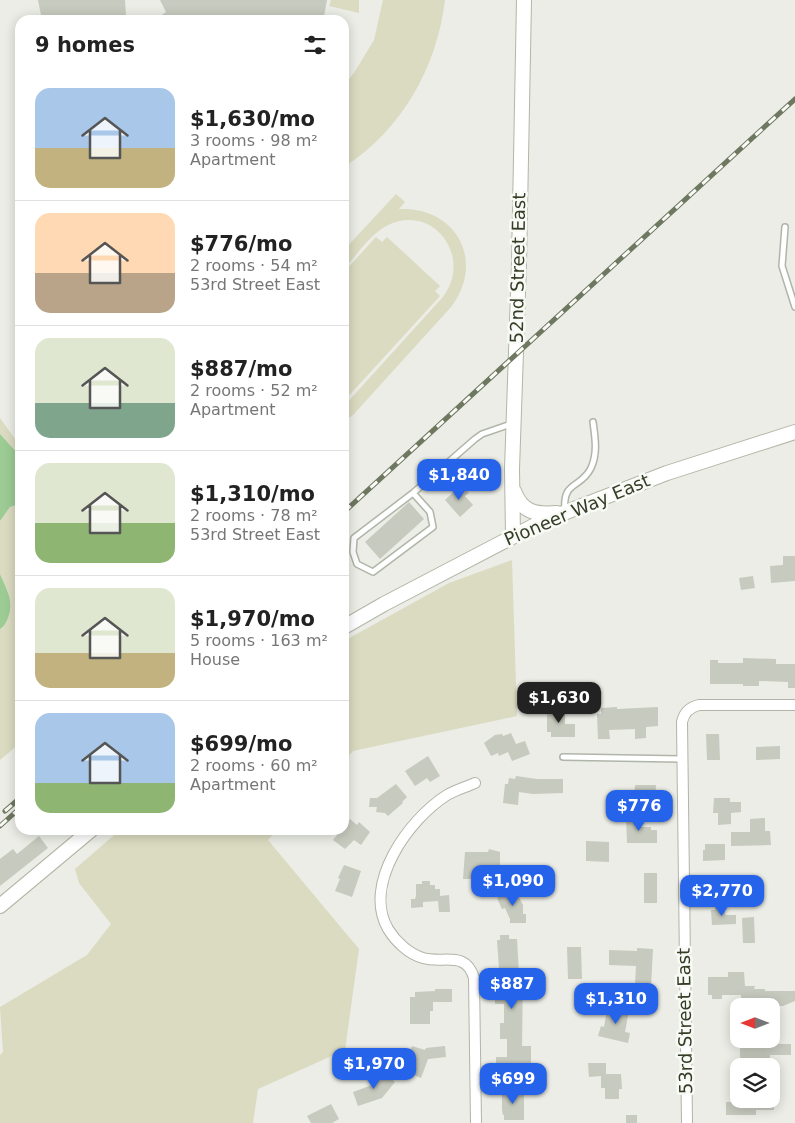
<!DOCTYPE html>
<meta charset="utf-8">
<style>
:root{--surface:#fff;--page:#f2f2f2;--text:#222;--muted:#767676;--line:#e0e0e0;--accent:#2563eb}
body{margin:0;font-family:"DejaVu Sans",sans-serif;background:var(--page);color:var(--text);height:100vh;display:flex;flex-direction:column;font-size:19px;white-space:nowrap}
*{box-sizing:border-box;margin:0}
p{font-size:16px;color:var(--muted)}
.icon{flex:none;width:28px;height:28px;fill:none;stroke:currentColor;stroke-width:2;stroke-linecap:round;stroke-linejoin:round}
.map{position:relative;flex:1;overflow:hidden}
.details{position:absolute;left:15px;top:15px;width:334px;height:820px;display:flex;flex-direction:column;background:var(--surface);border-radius:15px;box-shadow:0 2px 12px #0003}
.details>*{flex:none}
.needle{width:32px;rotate:270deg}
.tools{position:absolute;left:730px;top:998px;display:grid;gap:10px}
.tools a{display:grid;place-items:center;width:50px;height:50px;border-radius:10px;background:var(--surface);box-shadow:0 2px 12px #0003;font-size:25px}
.price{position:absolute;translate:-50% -42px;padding:0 11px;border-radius:10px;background:var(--accent);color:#fff;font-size:16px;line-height:32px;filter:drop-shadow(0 1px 2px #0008)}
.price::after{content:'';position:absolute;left:50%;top:30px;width:15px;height:11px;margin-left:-8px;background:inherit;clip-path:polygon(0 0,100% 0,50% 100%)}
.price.selected{background:#222;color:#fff}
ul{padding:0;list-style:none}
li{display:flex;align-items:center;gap:15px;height:125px;padding:0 20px}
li+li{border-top:1px solid var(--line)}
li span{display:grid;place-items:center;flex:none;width:140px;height:100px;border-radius:15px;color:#555}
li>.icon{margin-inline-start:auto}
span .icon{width:60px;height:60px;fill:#fffc;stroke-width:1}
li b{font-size:21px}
h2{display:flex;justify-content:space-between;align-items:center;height:60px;padding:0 20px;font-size:21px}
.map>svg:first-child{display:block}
.green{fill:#dbdbc1}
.water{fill:#9ccb94}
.building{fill:#c7cabe}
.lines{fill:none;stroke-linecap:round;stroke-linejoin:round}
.lane-casing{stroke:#b0b5a9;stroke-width:8}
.street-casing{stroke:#b0b5a9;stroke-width:12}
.secondary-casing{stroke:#b1b7a5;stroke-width:16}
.lane{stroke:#fff;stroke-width:5}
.street{stroke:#fff;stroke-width:10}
.secondary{stroke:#fff;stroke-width:14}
.rail-casing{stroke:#6e7861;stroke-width:5}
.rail{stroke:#f9faf6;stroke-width:3;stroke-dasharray:9;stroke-linecap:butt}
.labels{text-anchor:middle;stroke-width:5;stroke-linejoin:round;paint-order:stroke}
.street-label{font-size:18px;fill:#333d26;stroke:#f9faf6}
</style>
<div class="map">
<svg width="795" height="1123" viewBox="0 0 795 1123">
<rect width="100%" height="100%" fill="#ebede6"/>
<!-- green -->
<path class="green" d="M 331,0 L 359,0 L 359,13 L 329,6 Z
M 383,0 L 445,0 C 437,67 402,130 344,167 L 344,85 L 354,73 L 374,40 Z
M 396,194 L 405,202 L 399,209 C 456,206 486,261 451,307 L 353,415 L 344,422 L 344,406 L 442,298 C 474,258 434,203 388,225 C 370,234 357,255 344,269 L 344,250 Z
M 376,237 L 382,242 L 387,237 L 440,286 L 435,291 L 440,296 L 344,401 L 344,272 Z
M 0,418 L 20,446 L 20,456 L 0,434 Z
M 20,504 L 20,743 L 0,760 L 0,629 L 3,628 L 8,592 L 0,574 L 0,521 L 10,507 Z
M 512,560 L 517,716 L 353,751 L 344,761 L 344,641 L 449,583 Z
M 120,830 L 277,830 L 268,840 L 359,949 L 345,1050 L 258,1089 L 253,1123 L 0,1123 L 0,1055 L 3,1052 L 0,1007 L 87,955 L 111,924 L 79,883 L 75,869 Z"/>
<!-- water -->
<path class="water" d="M 0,434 L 20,456 L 20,504 L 10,507 L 0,521 Z
M 0,574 C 7,590 15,603 7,620 C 5,624 4,627 0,629 Z"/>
<!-- building -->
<path class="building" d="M 38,0 L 125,0 L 126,16 L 117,20 L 42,20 Z
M 160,0 L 327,0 L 324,16 L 312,20 L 155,20 L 166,12 Z
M 461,485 L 469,493 L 465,496 L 473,505 L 460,517 L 445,500 Z
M 409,502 L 424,519 L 380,559 L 365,542 Z
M 783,556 L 795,556 L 795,581 L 771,583 L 770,566 L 783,565 Z
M 753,576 L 755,588 L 741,590 L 739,578 Z
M 743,658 L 776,659 L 776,664 L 795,664 L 795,688 L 788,688 L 788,682 L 759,681 L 759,686 L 743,686 L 743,684 L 710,684 L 710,660 L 718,660 L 718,663 L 743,663 Z
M 617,707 L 617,709 L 658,707 L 658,726 L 646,727 L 646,738 L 635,739 L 635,729 L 609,730 L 610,739 L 598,739 L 597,714 L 601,714 L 601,708 Z
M 565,709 L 565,724 L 575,724 L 575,737 L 551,737 L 551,732 L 547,732 L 547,710 Z
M 511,733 L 516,744 L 525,741 L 530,754 L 512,761 L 508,752 L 499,756 L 498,753 L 491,756 L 484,743 L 495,735 L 502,734 L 503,736 Z
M 706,734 L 719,734 L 720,760 L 707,760 Z
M 780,746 L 780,759 L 756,760 L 756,747 Z
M 428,756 L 440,776 L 430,782 L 427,778 L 415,786 L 405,771 Z
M 516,776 L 537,779 L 563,779 L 563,793 L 533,794 L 519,792 L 518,805 L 503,803 L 505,784 L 508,784 L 509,778 L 515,779 Z
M 396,784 L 407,797 L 402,802 L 403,803 L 388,816 L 385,813 L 376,812 L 377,807 L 369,807 L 370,798 L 377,798 Z
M 635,785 L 656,785 L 655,800 L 634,799 Z
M 714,798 L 730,798 L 730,802 L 741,802 L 741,812 L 731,813 L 731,824 L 718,825 L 718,813 L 713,813 Z
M 626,814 L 635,814 L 635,827 L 651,827 L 651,830 L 657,830 L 657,843 L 627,843 Z
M 765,818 L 765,831 L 770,831 L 771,845 L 731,846 L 731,832 L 750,832 L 750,819 Z
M 350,819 L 357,825 L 359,822 L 370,832 L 361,845 L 354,840 L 345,849 L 333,840 L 341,830 L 344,830 L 344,827 Z
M 39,836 L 48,848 L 0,886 L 0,859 L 13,849 L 17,854 Z
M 586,841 L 609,842 L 609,862 L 586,861 Z
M 705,844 L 725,844 L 725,860 L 703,861 L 703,850 L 705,850 Z
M 489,849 L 500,852 L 500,869 L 476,869 L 476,879 L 463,879 L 465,852 L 488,852 Z
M 344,865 L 361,871 L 352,897 L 335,891 L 340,879 L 338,878 Z
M 644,873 L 657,873 L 657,903 L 644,903 Z
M 422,881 L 430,881 L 430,885 L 435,885 L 435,889 L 440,889 L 440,896 L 449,895 L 450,912 L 439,912 L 438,901 L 423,902 L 423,907 L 411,908 L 411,899 L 415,899 L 416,896 L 416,884 L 422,884 Z
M 514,888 L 523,905 L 523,914 L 526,914 L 526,923 L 510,923 L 510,919 L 505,908 L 502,909 L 497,898 Z
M 722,903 L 722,909 L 725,909 L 725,915 L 736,915 L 736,924 L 712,925 L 711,910 L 715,910 L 715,904 Z
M 754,917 L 755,943 L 743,943 L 742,918 Z
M 500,935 L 509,935 L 509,939 L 517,939 L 519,975 L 523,975 L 522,1046 L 531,1046 L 531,1072 L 496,1072 L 496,1057 L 507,1057 L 507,1039 L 500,1039 L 500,1023 L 504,1023 L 504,1004 L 495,1004 L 495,992 L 505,992 L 505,968 L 499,968 L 497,940 L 500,940 Z
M 567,947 L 581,947 L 582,979 L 568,979 Z
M 637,948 L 653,949 L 651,986 L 635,985 L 636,966 L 609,965 L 609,950 L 637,951 Z
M 728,972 L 744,972 L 745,986 L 755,986 L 754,989 L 765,989 L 765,991 L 795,991 L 795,1001 L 783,1006 L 741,1006 L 741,995 L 722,995 L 722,999 L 712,999 L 712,995 L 708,995 L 708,977 L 728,977 Z
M 435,989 L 452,989 L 452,1002 L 433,1002 L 433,1011 L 430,1011 L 430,1024 L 410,1024 L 410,997 L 415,997 L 415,992 L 435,991 Z
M 618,1003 L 626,1004 L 625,1009 L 629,1010 L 625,1032 L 630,1033 L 628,1043 L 598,1036 L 601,1026 L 604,1027 L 607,1010 L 616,1012 Z
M 757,1039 L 778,1039 L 778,1044 L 791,1044 L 791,1055 L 770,1055 L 770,1061 L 740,1061 L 740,1048 L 757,1048 Z
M 412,1046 L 425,1050 L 426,1048 L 445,1046 L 446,1057 L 428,1059 L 421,1078 L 398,1069 L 401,1060 L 407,1062 Z
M 588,1063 L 606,1063 L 606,1074 L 621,1074 L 622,1089 L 619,1089 L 619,1099 L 605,1099 L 605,1088 L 601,1088 L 601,1076 L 589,1077 Z
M 383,1071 L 395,1082 L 382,1098 L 358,1106 L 353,1092 L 372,1085 Z
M 502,1088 L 514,1088 L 514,1094 L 524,1094 L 524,1120 L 504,1120 L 504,1115 L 503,1115 L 502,1110 Z
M 744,1099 L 774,1099 L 774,1110 L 756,1110 L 756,1115 L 726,1115 L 726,1102 L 744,1102 Z
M 331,1104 L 339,1119 L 332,1123 L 311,1123 L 307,1116 Z
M 626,1115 L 637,1115 L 637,1123 L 626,1123 Z"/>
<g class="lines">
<!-- lane casing -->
<g class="lane-casing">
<path id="lane" d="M 785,227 L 782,266 L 795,307
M 413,493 L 430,512 L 433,527 L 373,572 L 357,564 L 353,552 L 354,538 L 413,493 L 475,439 L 482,434 L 511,424
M 565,511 C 562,480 581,489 591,468 C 598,453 595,437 593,422
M 563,757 L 681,759"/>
</g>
<!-- street casing -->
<g class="street-casing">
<path id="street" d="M 475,783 C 466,787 455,790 447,795 C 409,819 362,884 388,929 C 396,942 409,954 423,958 C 443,964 466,950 474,978 L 476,1123
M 687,1123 L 682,722 C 684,713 690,707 699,705 L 795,705"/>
</g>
<!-- secondary casing -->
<g class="secondary-casing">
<path id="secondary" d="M 514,491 C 522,512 535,515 557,513
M 513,536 L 512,469 L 519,264 L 524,0
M 344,627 L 384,604 L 543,521 L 667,473 L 795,432
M 0,906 L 91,830"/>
</g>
<!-- lane -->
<use href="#lane" class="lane"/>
<!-- street -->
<use href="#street" class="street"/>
<!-- secondary -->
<use href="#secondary" class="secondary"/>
<!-- rail casing -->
<g class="rail-casing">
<path id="rail" d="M 344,512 L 795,99
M 5,811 L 20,798
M 0,826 L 20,808"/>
</g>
<!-- rail -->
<use href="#rail" class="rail"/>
</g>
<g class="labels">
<!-- street labels -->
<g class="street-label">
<text transform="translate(518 268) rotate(-89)" y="6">52nd Street East</text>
<text transform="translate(577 510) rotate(-23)" y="6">Pioneer Way East</text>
<text transform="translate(685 1021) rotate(-91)" y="6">53rd Street East</text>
</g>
</g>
</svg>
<div class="tools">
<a><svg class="needle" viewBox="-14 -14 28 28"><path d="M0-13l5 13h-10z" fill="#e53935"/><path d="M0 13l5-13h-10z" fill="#767676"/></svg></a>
<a><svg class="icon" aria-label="layers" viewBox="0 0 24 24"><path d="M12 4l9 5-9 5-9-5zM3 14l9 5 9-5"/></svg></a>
</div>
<b class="price" style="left:459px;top:501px">$1,840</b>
<b class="price selected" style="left:559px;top:724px">$1,630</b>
<b class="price" style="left:639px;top:832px">$776</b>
<b class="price" style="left:513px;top:907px">$1,090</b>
<b class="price" style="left:722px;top:917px">$2,770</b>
<b class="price" style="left:512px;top:1010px">$887</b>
<b class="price" style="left:616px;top:1025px">$1,310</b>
<b class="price" style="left:374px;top:1090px">$1,970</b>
<b class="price" style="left:513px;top:1105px">$699</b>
<section class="details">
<h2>9 homes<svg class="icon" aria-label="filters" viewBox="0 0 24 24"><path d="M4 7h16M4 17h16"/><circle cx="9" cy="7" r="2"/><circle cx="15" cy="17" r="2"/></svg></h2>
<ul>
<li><span style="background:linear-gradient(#a9c7e8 60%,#c2b280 0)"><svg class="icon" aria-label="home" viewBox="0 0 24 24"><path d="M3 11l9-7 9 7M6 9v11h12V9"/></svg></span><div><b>$1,630/mo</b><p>3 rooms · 98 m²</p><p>Apartment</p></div></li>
<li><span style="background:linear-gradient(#ffd9b3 60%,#b9a48a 0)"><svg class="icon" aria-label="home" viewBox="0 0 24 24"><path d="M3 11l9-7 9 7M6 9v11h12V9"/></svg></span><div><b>$776/mo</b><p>2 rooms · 54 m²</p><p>53rd Street East</p></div></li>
<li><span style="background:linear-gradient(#dfe7d0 65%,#7fa58c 0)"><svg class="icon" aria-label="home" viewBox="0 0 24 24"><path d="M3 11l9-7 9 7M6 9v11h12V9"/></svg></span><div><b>$887/mo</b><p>2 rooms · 52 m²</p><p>Apartment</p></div></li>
<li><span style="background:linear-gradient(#dfe7d0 60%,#8fb573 0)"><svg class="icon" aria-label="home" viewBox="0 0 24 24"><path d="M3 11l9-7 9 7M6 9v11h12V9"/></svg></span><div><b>$1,310/mo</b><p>2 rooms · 78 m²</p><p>53rd Street East</p></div></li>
<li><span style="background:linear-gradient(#dfe7d0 65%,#c2b280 0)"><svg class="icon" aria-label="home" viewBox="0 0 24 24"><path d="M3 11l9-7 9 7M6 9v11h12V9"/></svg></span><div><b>$1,970/mo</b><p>5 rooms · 163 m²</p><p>House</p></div></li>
<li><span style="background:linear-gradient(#a9c7e8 70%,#8fb573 0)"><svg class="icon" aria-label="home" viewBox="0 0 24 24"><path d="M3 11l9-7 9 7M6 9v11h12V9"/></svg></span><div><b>$699/mo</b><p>2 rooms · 60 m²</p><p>Apartment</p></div></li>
</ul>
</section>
</div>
